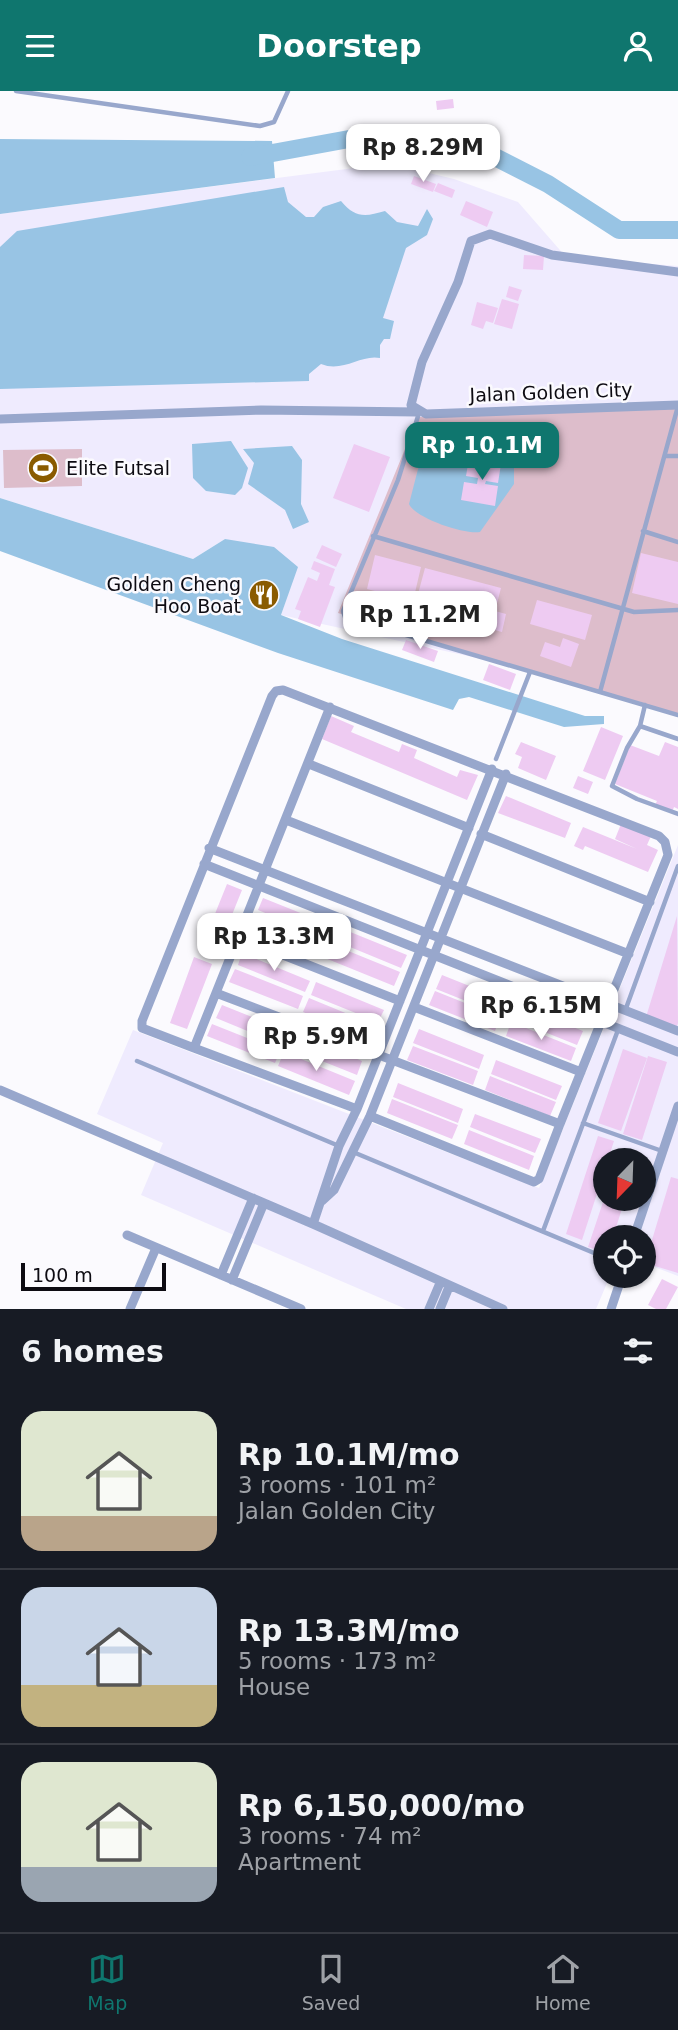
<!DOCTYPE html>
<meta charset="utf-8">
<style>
:root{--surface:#171b24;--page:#242831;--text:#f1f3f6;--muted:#9ea1a6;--line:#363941;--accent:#0f766e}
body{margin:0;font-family:"DejaVu Sans",sans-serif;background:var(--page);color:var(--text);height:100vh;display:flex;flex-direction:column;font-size:26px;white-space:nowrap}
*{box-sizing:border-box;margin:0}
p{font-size:23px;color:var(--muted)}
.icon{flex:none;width:38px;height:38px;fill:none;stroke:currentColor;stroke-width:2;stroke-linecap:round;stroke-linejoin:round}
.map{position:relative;height:1218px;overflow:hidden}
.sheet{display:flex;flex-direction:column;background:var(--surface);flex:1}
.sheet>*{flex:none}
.needle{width:46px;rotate:203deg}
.controls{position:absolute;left:593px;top:1057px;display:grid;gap:14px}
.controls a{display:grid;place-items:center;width:63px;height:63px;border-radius:50%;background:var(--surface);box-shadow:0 2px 5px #0004;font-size:35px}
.scale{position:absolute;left:21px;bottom:18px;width:145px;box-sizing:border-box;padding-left:7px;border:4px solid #0d0b12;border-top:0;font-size:19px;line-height:24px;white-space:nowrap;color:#0d0b12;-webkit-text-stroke:5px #fbfafe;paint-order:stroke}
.price{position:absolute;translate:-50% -60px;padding:0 16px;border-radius:14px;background:#fff;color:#222;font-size:23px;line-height:46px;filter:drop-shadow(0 2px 4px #0008)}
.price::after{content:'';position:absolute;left:50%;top:42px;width:21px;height:16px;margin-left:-10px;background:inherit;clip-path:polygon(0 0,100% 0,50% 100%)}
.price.current{background:var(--accent);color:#fff}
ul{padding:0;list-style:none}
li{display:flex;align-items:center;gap:21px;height:175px;padding:0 21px}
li+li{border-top:2px solid var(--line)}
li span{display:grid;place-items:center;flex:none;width:196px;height:140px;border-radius:21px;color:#555}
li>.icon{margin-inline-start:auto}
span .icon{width:84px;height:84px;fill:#fffc;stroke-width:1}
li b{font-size:30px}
h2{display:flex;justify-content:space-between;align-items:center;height:84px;padding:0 21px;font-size:30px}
header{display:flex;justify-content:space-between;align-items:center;height:91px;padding:0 21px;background:var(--accent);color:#fff;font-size:32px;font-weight:700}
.dock{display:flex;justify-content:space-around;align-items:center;height:98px;border-top:2px solid var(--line);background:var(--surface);font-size:19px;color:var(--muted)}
.dock a{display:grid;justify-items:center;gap:4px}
.dock .current{color:var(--accent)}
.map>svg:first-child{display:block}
.built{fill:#efebfe;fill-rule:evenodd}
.green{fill:#ddbdcb}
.water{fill:#98c4e4}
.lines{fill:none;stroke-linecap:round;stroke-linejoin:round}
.river{stroke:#98c4e4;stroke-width:18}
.building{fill:#eecbf2}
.lane{stroke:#98a7cc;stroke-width:4.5}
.street{stroke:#98a7cc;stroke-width:9}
.labels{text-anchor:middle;stroke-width:5;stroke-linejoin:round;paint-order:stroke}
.street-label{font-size:19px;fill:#0d0b12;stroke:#fbfafe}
.poi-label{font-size:19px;fill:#0d0b12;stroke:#fbfafe;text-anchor:start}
</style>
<header><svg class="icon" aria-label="menu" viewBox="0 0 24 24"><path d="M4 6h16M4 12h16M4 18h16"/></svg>Doorstep<svg class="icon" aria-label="person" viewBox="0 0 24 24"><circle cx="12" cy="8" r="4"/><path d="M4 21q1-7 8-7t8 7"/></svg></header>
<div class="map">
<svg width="678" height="1218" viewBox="0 0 678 1218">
<rect width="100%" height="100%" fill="#fbfafe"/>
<!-- built -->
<path class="built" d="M 354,77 L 408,77 L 454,88 L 518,111 L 566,166 L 678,175 L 678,618 L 600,594 L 281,524 L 297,476 L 225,448 L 193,468 L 0,407 L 0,123 Z
M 678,754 L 678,1185 L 644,1172 L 644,1146 L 606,1146 L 606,1185 L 610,1185 L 596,1218 L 406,1218 L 141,1104 L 163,1052 L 97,1023 L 133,939 L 539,1097 ZM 606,1069 L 644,1069 L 644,1108 L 606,1108 Z"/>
<!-- green -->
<path class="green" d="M 678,316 L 678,625 L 338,522 L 418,326 Z
M 82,358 L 82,395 L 4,397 L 3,359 Z"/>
<!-- water -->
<path class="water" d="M 0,48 L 272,50 L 275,87 L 0,123 Z
M 284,96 L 288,111 L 306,126 L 314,126 L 323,116 L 341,110 C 355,127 365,126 385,120 L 397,131 L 418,135 L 427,118 L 433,128 L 427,144 L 406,157 L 383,227 L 394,230 L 390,248 L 384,248 L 380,254 L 380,267 C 361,263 343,282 321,273 L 309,283 L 309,290 L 0,298 L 0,156 L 17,140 Z
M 441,348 L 504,351 L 508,366 L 514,370 L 514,393 L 480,441 C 465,444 415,427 409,413 L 425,351 Z
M 231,350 L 248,377 L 242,397 L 235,404 L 206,400 L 193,387 L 192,353 Z
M 292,355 L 302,369 L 301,413 L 309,431 L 293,438 L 285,419 L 248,393 L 254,372 L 243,358 Z
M 0,407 L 193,468 L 225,448 L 274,456 L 298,476 L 281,524 L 342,548 L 585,625 L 604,625 L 604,633 L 564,636 L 469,606 L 459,608 L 453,619 L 278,562 L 0,460 Z"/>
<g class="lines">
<!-- river -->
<path class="river" d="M 250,66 L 360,46 L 464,56 L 487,62 L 548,93 L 619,139 L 678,139"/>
</g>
<!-- building -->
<path class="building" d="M 453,8 L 454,17 L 437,19 L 436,10 Z
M 414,85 L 436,93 L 433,101 L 411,93 Z
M 438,92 L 455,99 L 452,107 L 434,100 Z
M 466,110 L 493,121 L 487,136 L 460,124 Z
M 524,164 L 544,165 L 543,179 L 523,178 Z
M 509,195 L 522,199 L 518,210 L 506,206 Z
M 502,208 L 519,213 L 512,238 L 494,233 Z
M 477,211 L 498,217 L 493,232 L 486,230 L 483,238 L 471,234 Z
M 354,353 L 390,366 L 369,421 L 333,407 Z
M 469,367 L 501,373 L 498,392 L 486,390 L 485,393 L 498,395 L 495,415 L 461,409 L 464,391 L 477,393 L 478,387 L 466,385 Z
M 322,454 L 342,463 L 336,476 L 316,467 Z
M 641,462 L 678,471 L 678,513 L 632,502 Z
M 375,464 L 421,476 L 413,510 L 367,498 Z
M 314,470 L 335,478 L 329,494 L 335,496 L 320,536 L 298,528 L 301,520 L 295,518 L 308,486 L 317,490 L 320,482 L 311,478 Z
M 425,477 L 501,497 L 495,520 L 506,523 L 502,541 L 414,518 Z
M 537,509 L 592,524 L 585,549 L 530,533 Z
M 563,547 L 579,553 L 571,576 L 540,565 L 545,551 L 560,556 Z
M 406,549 L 438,560 L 434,571 L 402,559 Z
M 489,573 L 516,583 L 510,599 L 483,589 Z
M 331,625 L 354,635 L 351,641 L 399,661 L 402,653 L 417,659 L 414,667 L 457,686 L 460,679 L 478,684 L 467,709 L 322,648 Z
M 601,636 L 623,645 L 605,689 L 583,680 Z
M 521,651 L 556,665 L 546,689 L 518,677 L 522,666 L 515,663 Z
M 665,651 L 678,656 L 678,718 L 674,716 L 672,721 L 655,714 L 657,710 L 615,693 L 630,654 L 659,665 Z
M 578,685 L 593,691 L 588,703 L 573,697 Z
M 506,705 L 571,732 L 565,747 L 498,722 Z
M 621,733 L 651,745 L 647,754 L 658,759 L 648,781 L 585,755 L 583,759 L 574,755 L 583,736 L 637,758 L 615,748 Z
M 227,793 L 242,799 L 215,866 L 200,860 Z
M 263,807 L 333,835 L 328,848 L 258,819 Z
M 257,824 L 325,852 L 320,866 L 251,837 Z
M 677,825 L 678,932 L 677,935 L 646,926 Z
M 338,836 L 407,864 L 401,877 L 333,849 Z
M 331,853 L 400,881 L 394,895 L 325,867 Z
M 242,862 L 310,890 L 305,901 L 238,874 Z
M 194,866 L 212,873 L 187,938 L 170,932 Z
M 235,878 L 303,905 L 298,918 L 229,891 Z
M 442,884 L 507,910 L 501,924 L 436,898 Z
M 316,891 L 384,919 L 378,931 L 311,904 Z
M 435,900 L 500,926 L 495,940 L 429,914 Z
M 309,907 L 377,935 L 372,949 L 303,921 Z
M 222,914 L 287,940 L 281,954 L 216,927 Z
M 518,914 L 583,940 L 577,954 L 512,928 Z
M 511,931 L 576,957 L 571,970 L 506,945 Z
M 212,933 L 280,960 L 275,972 L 207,945 Z
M 419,938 L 484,964 L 479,978 L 413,952 Z
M 293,941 L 362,970 L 357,984 L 287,956 Z
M 413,955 L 478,980 L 473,994 L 407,969 Z
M 623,958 L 647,967 L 621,1040 L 598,1032 Z
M 284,961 L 355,990 L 349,1004 L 278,975 Z
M 648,965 L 667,971 L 642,1049 L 623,1043 Z
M 496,969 L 562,995 L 556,1009 L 491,983 Z
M 490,985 L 556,1011 L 550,1025 L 485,999 Z
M 398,992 L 463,1018 L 458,1032 L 393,1006 Z
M 392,1008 L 458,1034 L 452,1048 L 387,1022 Z
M 475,1023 L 541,1048 L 535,1062 L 470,1036 Z
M 469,1039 L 534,1065 L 529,1079 L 464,1053 Z
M 598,1045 L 614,1050 L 582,1149 L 566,1143 Z
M 619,1058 L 639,1064 L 637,1069 L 616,1069 Z
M 671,1086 L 678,1088 L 678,1182 L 645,1172 Z
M 604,1108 L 625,1108 L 613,1146 L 606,1146 L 606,1162 L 588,1156 Z
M 662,1188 L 678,1196 L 666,1218 L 656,1218 L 648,1214 Z"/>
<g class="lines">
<!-- lane -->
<path class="lane" d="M 16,0 L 260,35 L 274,31 L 288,0
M 419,322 L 398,389 L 343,520 L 345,526 L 678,624
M 666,365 L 678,365
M 643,440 L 678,451
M 373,445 L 634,521 L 678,519
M 600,601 L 678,315
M 645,614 L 640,635 L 678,648
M 640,635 L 627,657 L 612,695 L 637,708 L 678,723
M 496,668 L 530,581
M 625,920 L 678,775
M 137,970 L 339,1055
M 583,1032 L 662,1060
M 353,1061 L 606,1167
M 543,1140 L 618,939"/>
<!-- street -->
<path class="street" d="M 678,181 L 552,164 L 490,143 L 471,150 L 458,191 L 422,271 L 411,314 L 426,323 L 678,314
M 0,328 L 261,319 L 417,321
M 330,616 L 194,957 L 357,1018
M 309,673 L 469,737
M 286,729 L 629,863
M 481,743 L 650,811
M 209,757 L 678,940
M 204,773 L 678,961
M 237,846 L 400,910
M 216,902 L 560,1033 L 539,1088 L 534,1091 L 370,1025
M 414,916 L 581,981
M 194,957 L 142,937 L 142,930 L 272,605 L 276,600 L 283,599 L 659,745 L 665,751 L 668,764 L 560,1033
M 0,999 L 313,1133 L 503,1218
M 322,1110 L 334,1099 L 370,1025 L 506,683
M 313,1133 L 339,1055 L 357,1018 L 492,678
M 127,1144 L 301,1218
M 634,1146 L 678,1015
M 221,1184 L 253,1107
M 232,1189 L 264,1112
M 130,1218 L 156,1157
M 429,1218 L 440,1192
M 440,1218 L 449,1196
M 611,1218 L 622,1185"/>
</g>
<!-- icons -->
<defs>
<g id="stadium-disc" transform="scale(1.575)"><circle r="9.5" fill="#8a5b00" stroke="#fbfafe"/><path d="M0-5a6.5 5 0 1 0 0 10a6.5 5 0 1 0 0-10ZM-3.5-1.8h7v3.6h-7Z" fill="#fff"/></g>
<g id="restaurant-disc" transform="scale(1.575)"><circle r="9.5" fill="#8a5b00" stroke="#fbfafe"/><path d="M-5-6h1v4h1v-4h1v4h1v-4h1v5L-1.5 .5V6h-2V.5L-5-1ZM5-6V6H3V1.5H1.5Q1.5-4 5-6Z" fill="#fff"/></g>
</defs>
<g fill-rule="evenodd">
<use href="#stadium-disc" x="43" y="377"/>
<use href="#restaurant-disc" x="264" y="504"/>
</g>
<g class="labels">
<!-- street labels -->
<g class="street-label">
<text transform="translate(551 301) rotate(-2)" y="7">Jalan Golden City</text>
</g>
<!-- poi labels -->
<g class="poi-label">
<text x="66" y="384">Elite Futsal</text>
<text x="241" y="500" text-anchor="end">Golden Cheng<tspan x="241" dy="22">Hoo Boat</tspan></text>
</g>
</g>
</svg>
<div class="controls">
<a><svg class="needle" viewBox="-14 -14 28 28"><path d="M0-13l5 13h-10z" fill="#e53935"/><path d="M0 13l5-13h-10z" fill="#9ea1a6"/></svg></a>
<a><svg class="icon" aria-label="locate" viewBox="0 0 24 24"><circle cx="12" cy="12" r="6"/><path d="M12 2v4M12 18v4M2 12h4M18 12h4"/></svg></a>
</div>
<div class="scale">100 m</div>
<b class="price" style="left:423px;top:93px">Rp 8.29M</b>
<b class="price current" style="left:482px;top:391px">Rp 10.1M</b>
<b class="price" style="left:420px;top:560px">Rp 11.2M</b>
<b class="price" style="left:274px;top:882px">Rp 13.3M</b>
<b class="price" style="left:541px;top:951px">Rp 6.15M</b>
<b class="price" style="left:316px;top:982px">Rp 5.9M</b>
</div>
<section class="sheet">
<h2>6 homes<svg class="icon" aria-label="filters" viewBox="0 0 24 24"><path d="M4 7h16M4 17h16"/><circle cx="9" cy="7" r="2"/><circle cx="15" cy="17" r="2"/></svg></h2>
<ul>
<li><span style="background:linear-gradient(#dfe7d0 75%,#b9a48a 0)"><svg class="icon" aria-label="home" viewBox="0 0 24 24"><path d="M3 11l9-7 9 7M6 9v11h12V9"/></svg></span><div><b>Rp 10.1M/mo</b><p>3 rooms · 101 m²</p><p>Jalan Golden City</p></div></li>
<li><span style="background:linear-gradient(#c9d6e8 70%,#c2b280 0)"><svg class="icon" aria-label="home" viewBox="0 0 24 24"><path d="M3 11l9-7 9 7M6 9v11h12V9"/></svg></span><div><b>Rp 13.3M/mo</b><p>5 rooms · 173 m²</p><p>House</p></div></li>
<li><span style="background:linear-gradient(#dfe7d0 75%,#9aa5b1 0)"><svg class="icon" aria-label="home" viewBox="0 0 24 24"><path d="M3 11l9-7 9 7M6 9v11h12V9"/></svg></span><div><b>Rp 6,150,000/mo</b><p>3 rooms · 74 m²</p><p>Apartment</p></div></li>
</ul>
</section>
<nav class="dock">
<a class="current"><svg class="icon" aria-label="map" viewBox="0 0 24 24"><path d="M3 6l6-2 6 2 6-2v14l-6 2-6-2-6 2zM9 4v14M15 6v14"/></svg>Map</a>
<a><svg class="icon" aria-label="saved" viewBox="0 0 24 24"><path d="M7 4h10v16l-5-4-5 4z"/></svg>Saved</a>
<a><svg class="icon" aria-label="home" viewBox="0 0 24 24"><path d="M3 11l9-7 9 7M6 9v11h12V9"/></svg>Home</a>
</nav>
